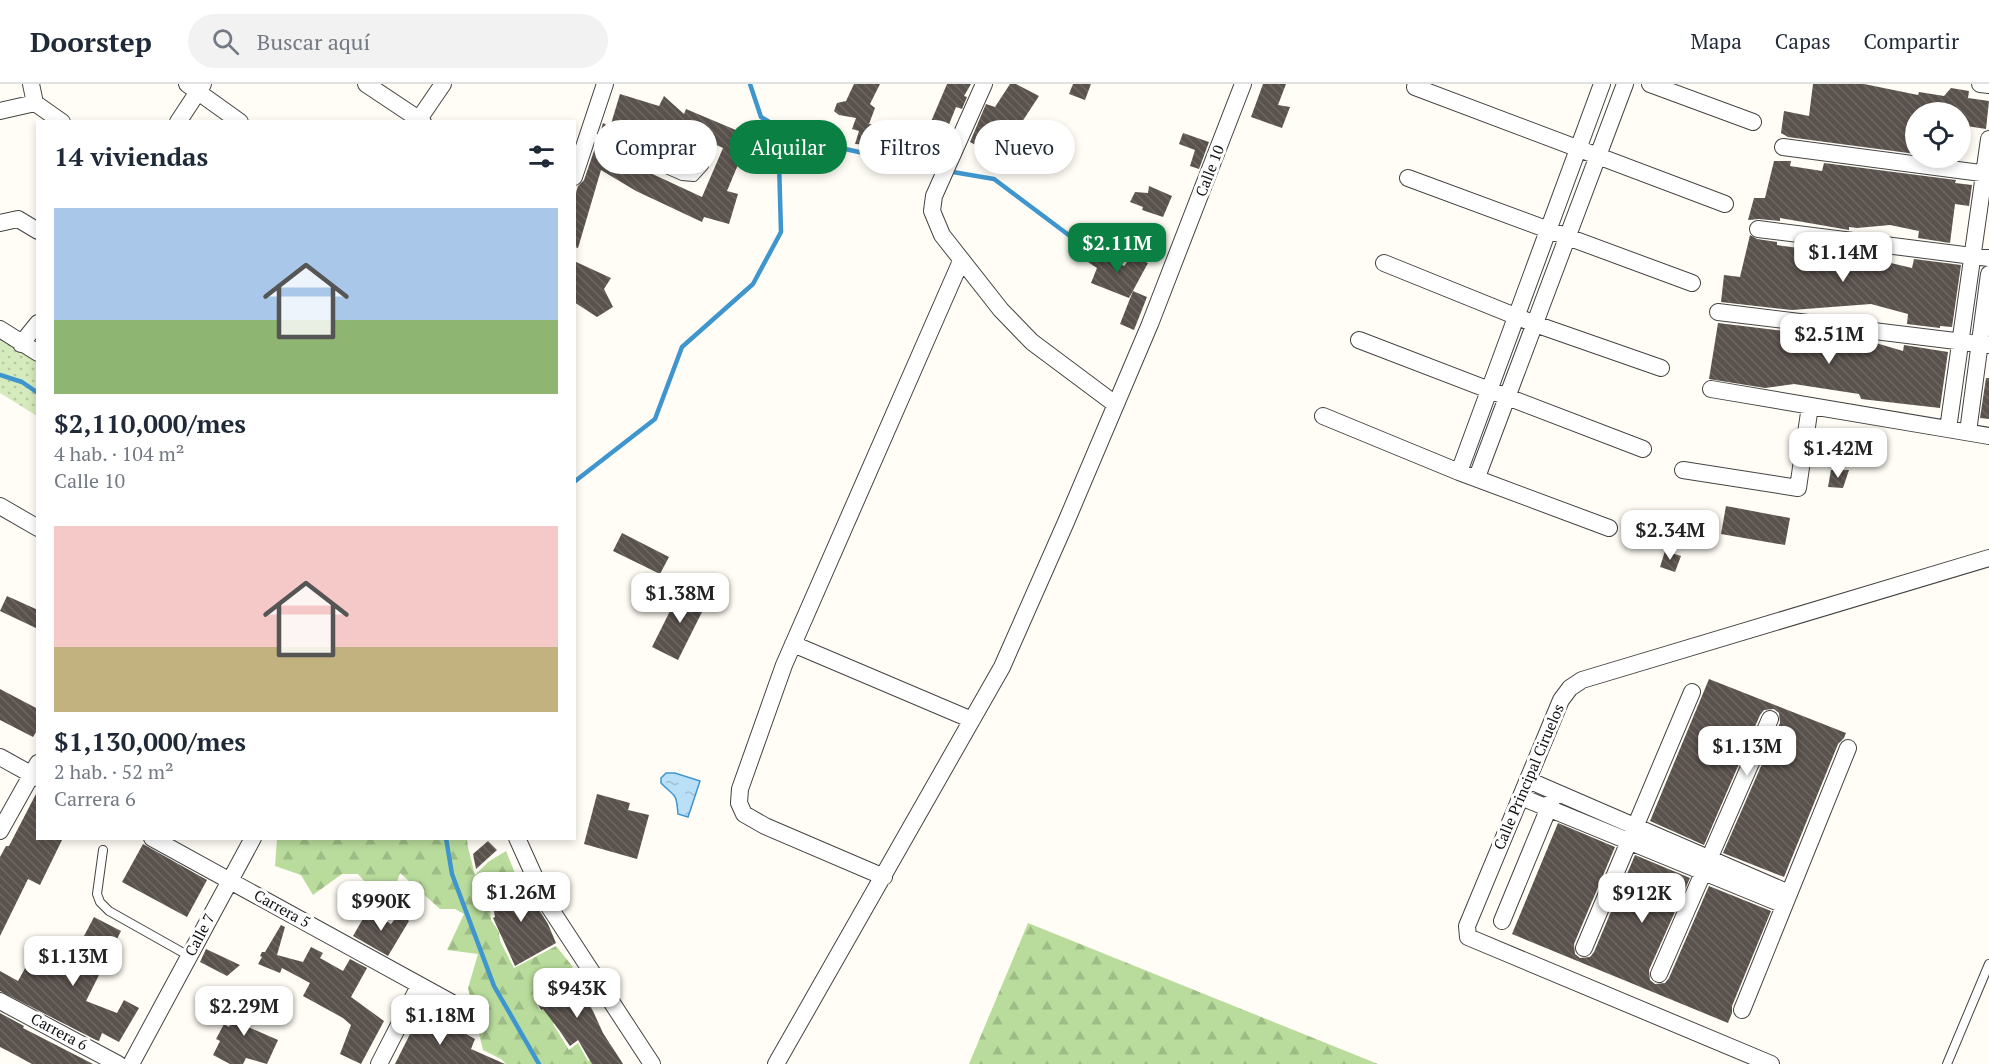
<!DOCTYPE html>
<html lang="es">
<meta charset="utf-8">
<style>
:root{--surface:#fff;--page:#f2f2f3;--text:#1f2937;--muted:#747a83;--line:#e0e1e3;--accent:#0b8043}
body{margin:0;font-family:"PT Serif",serif;background:var(--page);color:var(--text);height:100vh;display:flex;flex-direction:column;font-size:22px;white-space:nowrap}
*{box-sizing:border-box;margin:0}
p{font-size:20px;color:var(--muted)}
.icon{flex:none;width:33px;height:33px;fill:none;stroke:currentColor;stroke-width:2;stroke-linecap:round;stroke-linejoin:round}
.map{position:relative;flex:1;overflow:hidden}
.side{position:absolute;left:36px;top:36px;width:540px;height:720px;display:flex;flex-direction:column;background:var(--surface);border-radius:0px;box-shadow:0 3px 9px #0003}
.side>*{flex:none}
.top-card{position:absolute;left:594px;top:36px;width:570px;height:54px;display:flex;gap:12px}
.buttons{position:absolute;left:1905px;top:18px;display:grid;gap:12px}
.buttons a{display:grid;place-items:center;width:66px;height:66px;border-radius:50%;background:var(--surface);box-shadow:0 3px 9px #0003;font-size:30px}
.price{position:absolute;translate:-50% -51px;padding:0 14px;border-radius:12px;background:#fff;color:#222;font-size:20px;line-height:39px;filter:drop-shadow(0 2px 3px #0008)}
.price::after{content:'';position:absolute;left:50%;top:36px;width:18px;height:14px;margin-left:-9px;background:inherit;clip-path:polygon(0 0,100% 0,50% 100%)}
.price.on{background:var(--accent);color:#fff}
ul{padding:0;list-style:none}
li{display:grid;align-content:center;gap:12px;height:318px;padding:0 18px}
li span{display:grid;place-items:center;height:186px;border-radius:0px;color:#555}
li>.icon{margin-inline-start:auto}
span .icon{width:108px;height:108px;fill:#fffc;stroke-width:1}
li b{font-size:26px}
h2{display:flex;justify-content:space-between;align-items:center;height:72px;padding:0 18px;font-size:26px}
.pill{padding:0 21px;border-radius:27px;background:var(--surface);box-shadow:0 3px 9px #0003;font-size:21px;line-height:54px}
.pill.on{background:var(--accent);color:#fff}
header{display:flex;align-items:center;gap:36px;box-sizing:border-box;height:84px;padding:0 30px;background:var(--surface);border-bottom:2px solid var(--line)}
header strong{font-size:28px}
nav{display:flex;gap:33px;margin-inline-start:auto;font-size:21px}
.search{width:420px;height:54px;background:var(--page);display:flex;align-items:center;gap:15px;box-sizing:border-box;padding:0 21px;border-radius:33px;color:var(--muted);font-size:22px}
.map>svg:first-child{display:block}
.grass{fill:url(#grass-dots)}
.forest{fill:url(#forest-firs)}
.water{fill:url(#water-ripples);stroke:#3f96cf;stroke-width:1.5}
.lines{fill:none;stroke-linecap:round;stroke-linejoin:round}
.stream{stroke:#3f96cf;stroke-width:4.5}
.building{fill:url(#building-back-hatch)}
.service-casing{stroke:#444;stroke-width:10}
.minor-casing{stroke:#444;stroke-width:18}
.service{stroke:#fff;stroke-width:8}
.minor{stroke:#fff;stroke-width:16}
.labels{text-anchor:middle;stroke-width:6;stroke-linejoin:round;paint-order:stroke}
.street-label{font-size:15px;fill:#111;stroke:#fff}
</style>
<header>
<strong>Doorstep</strong>
<div class="search"><svg class="icon" aria-label="search" viewBox="0 0 24 24"><circle cx="10" cy="10" r="6"/><path d="M15 15l6 6"/></svg>Buscar aquí</div>
<nav><a>Mapa</a><a>Capas</a><a>Compartir</a></nav>
</header>
<div class="map">
<svg width="1989" height="980" viewBox="0 0 1989 980">
<defs>
<pattern id="grass-dots" width="8" height="8" patternUnits="userSpaceOnUse" patternTransform="scale(1.5)"><rect width="8" height="8" fill="#d5ebbd"/><path d="M2 2h.1M6 6h.1" fill="none" stroke="#b6c8a1" stroke-width="1.8" stroke-linecap="round"/></pattern>
<pattern id="forest-firs" width="22" height="20" patternUnits="userSpaceOnUse" patternTransform="scale(1.5)"><rect width="22" height="20" fill="#b9dc9c"/><path d="M5 1l3.5 6h-7zM16 11l3.5 6h-7z" fill="#9ebc85"/></pattern>
<pattern id="water-ripples" width="26" height="14" patternUnits="userSpaceOnUse" patternTransform="scale(1.5)"><rect width="26" height="14" fill="#b9e0f7"/><path d="M2 4q2-2 4 0t4 0M15 11q2-2 4 0t4 0" fill="none" stroke="#9ebfd3"/></pattern>
<pattern id="building-back-hatch" width="6" height="6" patternUnits="userSpaceOnUse" patternTransform="scale(1.5)"><rect width="6" height="6" fill="#5a524d"/><path d="M-1 5l2 2M0 0l6 6M5-1l2 2" fill="none" stroke="#6d6662"/></pattern>
</defs>
<rect width="100%" height="100%" fill="#fffdf5"/>
<!-- grass -->
<path class="grass" d="M 0,248 L 37,271 L 37,332 L 0,309 Z"/>
<!-- forest -->
<path class="forest" d="M 277,755 L 467,755 L 468,763 L 475,791 L 488,778 L 506,767 L 517,794 L 489,810 L 491,836 L 499,848 L 500,857 L 514,884 L 556,862 L 573,883 L 534,914 L 540,927 L 579,899 L 585,914 L 553,940 L 569,966 L 578,959 L 588,977 L 612,963 L 622,978 L 617,980 L 506,980 L 501,975 L 483,966 L 468,904 L 478,870 L 447,866 L 464,830 L 455,825 L 440,825 L 400,789 L 388,824 L 358,790 L 342,790 L 313,811 L 301,791 L 275,782 Z
M 1028,839 L 1378,980 L 969,980 Z"/>
<!-- water -->
<path class="water" d="M 666,689 L 675,689 L 700,697 L 688,733 L 678,730 C 676,706 675,714 661,699 L 661,694 Z"/>
<g class="lines">
<!-- stream -->
<path class="stream" d="M 750,0 L 761,33 L 796,54 L 935,85 L 994,95 L 1070,152
M 0,291 L 22,298 L 38,309
M 574,398 L 655,335 L 682,263 L 753,200 L 781,148 L 778,43
M 446,754 L 452,790 L 494,902 L 539,980"/>
</g>
<!-- building -->
<path class="building" d="M 854,0 L 880,0 L 870,20 L 875,24 L 869,40 L 927,47 L 947,0 L 971,0 L 964,12 L 967,13 L 962,25 L 956,23 L 944,53 L 948,54 L 942,68 L 934,65 L 855,60 L 859,47 L 852,45 L 856,34 L 839,31 L 834,27 L 837,19 L 846,17 Z
M 1010,0 L 1016,0 L 1039,12 L 1016,47 L 1008,42 L 995,72 L 970,58 L 986,20 L 995,23 Z
M 1073,0 L 1091,0 L 1085,16 L 1069,10 Z
M 1263,0 L 1286,0 L 1278,21 L 1290,23 L 1282,44 L 1251,33 Z
M 1813,0 L 1864,0 L 1918,11 L 1919,8 L 1944,12 L 1951,4 L 1969,7 L 1968,14 L 1989,17 L 1986,45 L 1960,41 L 1960,28 L 1916,28 L 1916,70 L 1788,53 L 1781,49 L 1784,27 L 1809,32 Z
M 620,10 L 659,22 L 664,12 L 684,30 L 686,25 L 750,52 L 727,107 L 738,110 L 729,140 L 704,133 L 702,138 L 636,107 L 601,86 L 578,164 L 574,163 L 574,115 L 578,102 L 584,96 L 596,61 L 651,85 L 646,87 L 702,113 L 723,64 L 694,51 L 684,75 L 669,79 L 600,49 L 603,39 L 610,43 Z
M 1183,49 L 1209,58 L 1199,85 L 1190,82 L 1195,66 L 1179,60 Z
M 1774,77 L 1791,77 L 1790,82 L 1822,87 L 1824,79 L 1956,96 L 1955,99 L 1972,101 L 1969,122 L 1955,120 L 1950,159 L 1918,154 L 1919,147 L 1890,141 L 1857,144 L 1849,143 L 1849,146 L 1780,134 L 1780,137 L 1759,135 L 1748,136 L 1754,114 L 1765,114 Z
M 1149,102 L 1172,112 L 1163,133 L 1142,126 L 1143,123 L 1130,118 L 1135,108 L 1148,109 Z
M 1750,151 L 1757,155 L 1777,158 L 1777,161 L 1829,168 L 1829,165 L 1847,167 L 1846,176 L 1877,180 L 1878,176 L 1912,184 L 1914,175 L 1961,181 L 1952,243 L 1940,242 L 1940,244 L 1907,240 L 1908,230 L 1871,220 L 1792,226 L 1721,218 L 1724,191 L 1740,193 Z
M 1096,165 L 1124,182 L 1131,173 L 1148,179 L 1129,214 L 1091,199 L 1097,184 L 1088,178 Z
M 574,177 L 611,194 L 604,205 L 613,223 L 597,233 L 574,218 Z
M 1133,207 L 1147,213 L 1134,246 L 1120,240 Z
M 1718,239 L 1869,257 L 1903,267 L 1904,261 L 1948,268 L 1940,324 L 1861,315 L 1859,310 L 1794,300 L 1765,304 L 1709,295 Z
M 1986,294 L 1989,294 L 1989,335 L 1980,334 Z
M 1831,386 L 1849,386 L 1843,404 L 1828,403 Z
M 1726,422 L 1790,434 L 1785,461 L 1721,450 Z
M 622,449 L 669,473 L 660,490 L 613,467 Z
M 1665,467 L 1681,472 L 1675,488 L 1660,483 Z
M 681,505 L 707,518 L 678,576 L 652,563 Z
M 7,512 L 38,526 L 38,545 L 0,527 Z
M 1709,595 L 1846,649 L 1844,654 L 1838,660 L 1784,793 L 1723,769 L 1780,639 L 1779,629 L 1774,625 L 1764,626 L 1760,631 L 1704,761 L 1650,737 Z
M 0,605 L 38,625 L 38,645 L 33,653 L 0,636 Z
M 38,706 L 38,754 L 63,754 L 40,801 L 28,795 L 0,852 L 0,773 L 6,762 L 9,762 Z
M 597,710 L 630,719 L 628,726 L 649,731 L 637,775 L 584,760 Z
M 1558,739 L 1615,763 L 1574,860 L 1575,870 L 1580,874 L 1590,873 L 1594,868 L 1635,771 L 1690,794 L 1649,886 L 1650,896 L 1655,900 L 1665,899 L 1669,894 L 1709,802 L 1771,827 L 1732,922 L 1732,929 L 1728,939 L 1512,850 Z
M 488,757 L 497,766 L 476,785 L 473,770 Z
M 143,760 L 207,796 L 187,833 L 122,798 Z
M 519,794 L 548,840 L 556,859 L 515,882 L 493,834 L 495,833 L 491,812 Z
M 368,826 L 391,840 L 399,830 L 409,837 L 388,872 L 353,852 Z
M 94,833 L 121,847 L 86,917 L 117,929 L 124,916 L 139,924 L 119,958 L 102,949 L 99,957 L 96,956 L 0,907 L 0,887 L 18,897 L 34,868 L 66,886 Z
M 281,841 L 285,843 L 277,871 L 303,878 L 311,863 L 323,869 L 320,874 L 343,887 L 350,875 L 367,884 L 351,913 L 384,937 L 361,980 L 340,970 L 351,941 L 343,934 L 303,912 L 310,899 L 282,884 L 280,889 L 258,880 L 262,873 L 260,872 L 262,868 L 265,868 Z
M 206,865 L 240,881 L 227,892 L 200,878 Z
M 573,885 L 579,897 L 577,899 L 593,927 L 603,949 L 623,980 L 592,980 L 578,956 L 570,962 L 559,946 L 543,925 L 541,926 L 535,915 Z
M 242,907 L 258,914 L 246,942 L 278,956 L 267,980 L 246,974 L 243,980 L 230,980 L 213,971 L 220,957 L 216,955 L 224,940 L 229,943 Z
M 421,928 L 456,947 L 457,945 L 475,955 L 471,965 L 505,980 L 395,980 Z
M 0,929 L 24,942 L 23,944 L 93,980 L 32,980 L 8,967 L 0,963 Z"/>
<g class="lines">
<!-- service casing -->
<g class="service-casing">
<path id="service" d="M 589,51 L 682,92 L 694,93 L 704,82
M 103,766 L 97,810 L 100,818 L 109,827 L 189,872
M 1947,980 L 1989,880"/>
</g>
<!-- minor casing -->
<g class="minor-casing">
<path id="minor" d="M 31,0 L 35,19 L 62,38
M 187,0 L 240,38
M 366,0 L 423,38
M 984,0 L 934,112 L 932,127 L 942,151 L 1001,226 L 1032,258 L 1115,320
M 1650,0 L 1753,38
M 1980,0 L 1989,1
M 1415,3 L 1725,120
M 0,27 L 35,19
M 178,38 L 203,0
M 417,38 L 443,0
M 1783,63 L 1989,90
M 574,93 L 605,0
M 1408,94 L 1692,199
M 0,139 L 18,135 L 38,147
M 1758,145 L 1989,174
M 1384,179 L 1535,240 L 1661,284
M 1718,228 L 1989,261
M 0,245 L 38,269
M 1359,256 L 1643,365
M 21,260 L 38,239
M 1711,305 L 1989,352
M 1323,332 L 1459,388 L 1609,444
M 1948,345 L 1989,55
M 1968,348 L 1989,190
M 1683,386 L 1798,404 L 1810,322
M 1459,388 L 1602,0
M 1477,393 L 1625,0
M 0,422 L 38,444
M 793,560 L 972,636
M 0,673 L 38,694
M 1528,696 L 1789,809
M 1521,713 L 1784,821
M 0,747 L 38,679
M 152,754 L 474,931
M 517,754 L 546,818 L 652,980
M 884,793 L 765,742 L 744,730 L 739,719 L 740,705 L 784,581 L 961,177
M 1502,837 L 1552,716
M 1584,864 L 1692,608
M 1659,890 L 1770,635
M 0,917 L 118,980
M 1742,926 L 1848,664
M 131,980 L 253,754
M 379,980 L 419,902
M 776,980 L 1002,583 L 1066,438 L 1150,240 L 1243,0
M 1771,980 L 1468,853 L 1467,842 L 1561,616 L 1570,604 L 1582,596 L 1989,474"/>
</g>
<!-- service -->
<use href="#service" class="service"/>
<!-- minor -->
<use href="#minor" class="minor"/>
</g>
<g class="labels">
<!-- street labels -->
<g class="street-label">
<text transform="translate(1210 87) rotate(-69)" y="5">Calle 10</text>
<text transform="translate(1529 693) rotate(-67)" y="5">Calle Principal Ciruelos</text>
<text transform="translate(282 825) rotate(29)" y="5">Carrera 5</text>
<text transform="translate(200 851) rotate(-62)" y="5">Calle 7</text>
<text transform="translate(59 948) rotate(28)" y="5">Carrera 6</text>
</g>
</g>
</svg>
<div class="buttons">
<a><svg class="icon" aria-label="locate" viewBox="0 0 24 24"><circle cx="12" cy="12" r="6"/><path d="M12 2v4M12 18v4M2 12h4M18 12h4"/></svg></a>
</div>
<b class="price on" style="left:1117px;top:190px">$2.11M</b>
<b class="price" style="left:1843px;top:199px">$1.14M</b>
<b class="price" style="left:1829px;top:281px">$2.51M</b>
<b class="price" style="left:1838px;top:395px">$1.42M</b>
<b class="price" style="left:1670px;top:477px">$2.34M</b>
<b class="price" style="left:680px;top:540px">$1.38M</b>
<b class="price" style="left:1747px;top:693px">$1.13M</b>
<b class="price" style="left:521px;top:839px">$1.26M</b>
<b class="price" style="left:1642px;top:840px">$912K</b>
<b class="price" style="left:381px;top:848px">$990K</b>
<b class="price" style="left:73px;top:903px">$1.13M</b>
<b class="price" style="left:577px;top:935px">$943K</b>
<b class="price" style="left:244px;top:953px">$2.29M</b>
<b class="price" style="left:440px;top:962px">$1.18M</b>
<div class="top-card">
<a class="pill">Comprar</a>
<a class="pill on">Alquilar</a>
<a class="pill">Filtros</a>
<a class="pill">Nuevo</a>
</div>
<section class="side">
<h2>14 viviendas<svg class="icon" aria-label="filters" viewBox="0 0 24 24"><path d="M4 7h16M4 17h16"/><circle cx="9" cy="7" r="2"/><circle cx="15" cy="17" r="2"/></svg></h2>
<ul>
<li><span style="background:linear-gradient(#a9c7e8 60%,#8fb573 0)"><svg class="icon" aria-label="home" viewBox="0 0 24 24"><path d="M3 11l9-7 9 7M6 9v11h12V9"/></svg></span><div><b>$2,110,000/mes</b><p>4 hab. · 104 m²</p><p>Calle 10</p></div></li>
<li><span style="background:linear-gradient(#f6c9c9 65%,#c2b280 0)"><svg class="icon" aria-label="home" viewBox="0 0 24 24"><path d="M3 11l9-7 9 7M6 9v11h12V9"/></svg></span><div><b>$1,130,000/mes</b><p>2 hab. · 52 m²</p><p>Carrera 6</p></div></li>
</ul>
</section>
</div>
